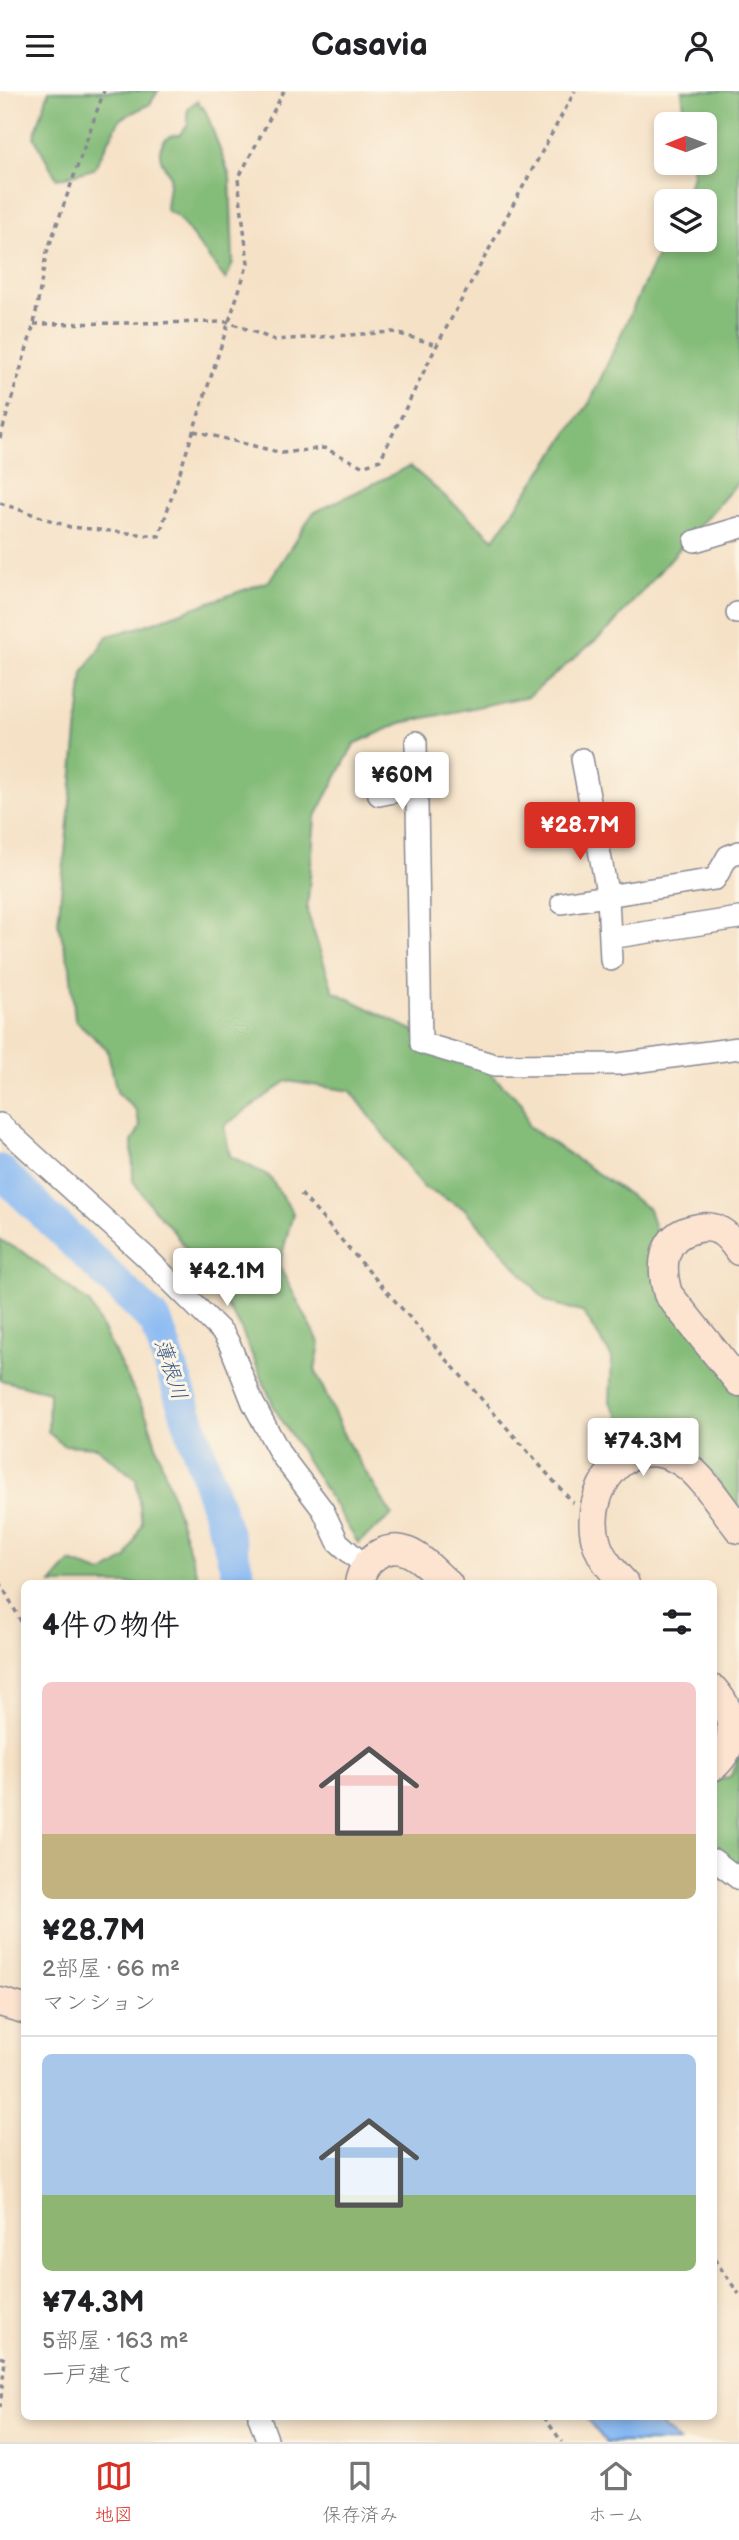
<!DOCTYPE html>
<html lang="ja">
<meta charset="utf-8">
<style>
:root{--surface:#fff;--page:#f2f2f2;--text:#202124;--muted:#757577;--line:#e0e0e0;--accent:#d93025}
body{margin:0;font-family:"Balsamiq Sans","Klee One",sans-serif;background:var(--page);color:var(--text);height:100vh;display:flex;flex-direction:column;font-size:26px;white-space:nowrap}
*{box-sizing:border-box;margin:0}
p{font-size:23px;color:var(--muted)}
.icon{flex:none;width:38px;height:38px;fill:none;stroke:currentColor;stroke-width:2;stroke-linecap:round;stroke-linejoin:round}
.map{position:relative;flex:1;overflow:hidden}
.side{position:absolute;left:21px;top:1489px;width:696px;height:840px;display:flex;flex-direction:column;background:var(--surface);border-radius:10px;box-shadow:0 4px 10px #0003}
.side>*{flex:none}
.needle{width:46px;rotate:269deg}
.fabs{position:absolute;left:654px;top:21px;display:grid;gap:14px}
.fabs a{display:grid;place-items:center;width:63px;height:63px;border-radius:10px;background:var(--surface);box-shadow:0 4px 10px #0003;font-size:35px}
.price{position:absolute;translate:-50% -60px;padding:0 16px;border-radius:7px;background:#fff;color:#222;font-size:23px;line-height:46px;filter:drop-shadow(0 2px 4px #0008)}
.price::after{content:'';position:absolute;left:50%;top:42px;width:21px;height:16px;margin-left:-10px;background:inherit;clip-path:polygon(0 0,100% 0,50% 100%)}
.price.current{background:var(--accent);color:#fff}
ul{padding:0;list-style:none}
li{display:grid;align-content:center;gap:14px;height:371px;padding:0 21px}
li+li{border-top:2px solid var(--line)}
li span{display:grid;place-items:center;height:217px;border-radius:10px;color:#555}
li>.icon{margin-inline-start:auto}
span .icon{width:126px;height:126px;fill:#fffc;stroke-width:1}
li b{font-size:30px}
h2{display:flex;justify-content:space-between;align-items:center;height:84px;padding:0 21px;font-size:30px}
header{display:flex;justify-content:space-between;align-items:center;height:91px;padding:0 21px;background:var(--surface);font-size:32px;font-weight:800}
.dock{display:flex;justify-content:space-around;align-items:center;height:98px;border-top:2px solid var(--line);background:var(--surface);font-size:19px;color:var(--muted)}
.dock a{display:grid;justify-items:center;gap:4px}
.dock .current{color:var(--accent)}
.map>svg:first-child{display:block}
.forest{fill:#84bc79;stroke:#50766c;stroke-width:2}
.water{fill:#86b8f3;stroke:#5074a8;stroke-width:2}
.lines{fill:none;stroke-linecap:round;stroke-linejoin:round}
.stream{stroke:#86b8f3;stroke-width:5}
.river{stroke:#86b8f3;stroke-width:33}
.street-casing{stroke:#888892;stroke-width:24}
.secondary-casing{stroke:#888892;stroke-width:31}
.path{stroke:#888892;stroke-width:3.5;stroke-dasharray:5 5;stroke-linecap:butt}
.street{stroke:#fff;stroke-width:21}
.secondary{stroke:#fde4d1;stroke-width:28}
.labels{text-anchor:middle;stroke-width:6;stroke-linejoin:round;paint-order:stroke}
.water-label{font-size:21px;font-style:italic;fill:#3b588b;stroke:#fcf5e5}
</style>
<header><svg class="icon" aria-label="menu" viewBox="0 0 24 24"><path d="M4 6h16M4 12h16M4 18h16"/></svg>Casavia<svg class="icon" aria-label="person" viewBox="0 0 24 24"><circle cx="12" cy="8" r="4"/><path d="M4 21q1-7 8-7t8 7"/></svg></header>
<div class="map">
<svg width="739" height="2351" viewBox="0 0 739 2351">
<rect width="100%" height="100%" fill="#fcf5e5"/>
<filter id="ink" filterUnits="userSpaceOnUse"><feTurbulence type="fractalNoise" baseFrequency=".0143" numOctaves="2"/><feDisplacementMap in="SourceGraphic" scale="14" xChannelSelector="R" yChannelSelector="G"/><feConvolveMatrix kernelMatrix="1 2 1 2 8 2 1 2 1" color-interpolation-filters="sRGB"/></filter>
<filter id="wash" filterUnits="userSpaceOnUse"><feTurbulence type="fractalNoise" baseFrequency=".00686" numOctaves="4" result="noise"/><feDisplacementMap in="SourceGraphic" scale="28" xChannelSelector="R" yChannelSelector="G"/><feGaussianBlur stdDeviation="1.57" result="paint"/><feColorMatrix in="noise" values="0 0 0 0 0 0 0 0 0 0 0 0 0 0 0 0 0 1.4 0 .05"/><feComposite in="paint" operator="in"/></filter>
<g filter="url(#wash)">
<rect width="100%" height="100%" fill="#f5e1c6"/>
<!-- forest -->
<path class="forest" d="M 49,0 L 158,0 L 150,13 L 120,28 L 94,78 L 57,88 L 34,46 Z
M 682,0 L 739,0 L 739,390 L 609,538 L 529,605 L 401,632 L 354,653 L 315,727 L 307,820 L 333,900 L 479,972 L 522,1012 L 528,1035 L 649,1118 L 660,1154 L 655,1170 L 739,1303 L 739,1419 C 722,1397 703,1365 678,1353 C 665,1346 647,1347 633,1346 L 610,1311 L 612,1267 L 584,1222 L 546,1210 L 465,1118 L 423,1096 L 351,1000 L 287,990 L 224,1035 L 230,1065 L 269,1085 L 293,1122 L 279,1175 L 320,1253 L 315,1279 L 346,1349 L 392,1424 L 358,1452 L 275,1318 L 239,1233 L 171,1137 L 152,1116 L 133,1090 L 132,1051 L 140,1036 L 136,1019 L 117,1001 L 107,958 L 75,929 L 70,876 L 58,832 L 83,582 L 107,545 L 140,536 L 269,490 L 313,422 L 410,375 L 494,448 L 590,311 L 667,143 L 667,149 L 705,149 L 705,110 L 682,110 L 693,85 L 692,72 L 705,72 L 705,33 L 686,33 Z
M 197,10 L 206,21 L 230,86 L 233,171 L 226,189 L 177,125 L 166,119 C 166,112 170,89 170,86 C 169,81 164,75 162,71 C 156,57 164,44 179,44 L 188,34 C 186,22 186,17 197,10 Z
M 0,1149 L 25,1162 L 90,1213 L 147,1326 L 200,1493 L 51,1493 L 70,1471 L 103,1482 L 127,1467 L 142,1432 L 136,1388 L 96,1356 L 63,1354 L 48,1341 L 49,1301 L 0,1289 Z
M 739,1660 L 739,1774 L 714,1760 L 714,1691 L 731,1685 Z"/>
<!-- water -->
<path class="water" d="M 585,2326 L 655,2326 L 657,2331 L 679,2351 L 606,2351 Z"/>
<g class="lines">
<!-- stream -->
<path class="stream" d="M 247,2326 L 256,2351"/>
<!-- river -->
<path class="river" d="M 0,1080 L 156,1231 L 228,1448 L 241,1493"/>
</g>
</g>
<g filter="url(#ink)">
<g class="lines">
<!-- street casing -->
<g class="street-casing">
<path id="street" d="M 695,450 L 739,437
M 737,522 L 739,522
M 416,651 L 421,952 L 495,974 L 619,973 L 739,957
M 582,668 L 608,806 L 611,869
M 379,704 L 418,696
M 562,812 L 715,788 L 728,765 L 739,761
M 610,847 L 739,827
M 0,1033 L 146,1166 L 223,1242 L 230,1254 L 253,1312 L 281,1364 L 323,1419 L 338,1451 L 365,1475
M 714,1769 L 739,1788
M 259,2326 L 268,2351"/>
</g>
<!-- secondary casing -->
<g class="secondary-casing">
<path id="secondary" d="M 739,1160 C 734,1153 728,1144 720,1140 C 712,1135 702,1136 694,1138 C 661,1145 660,1176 668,1203 L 739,1291
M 359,1493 C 362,1470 385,1451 408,1461 C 423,1467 436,1483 448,1493
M 625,1493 C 614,1481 602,1469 597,1453 C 580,1401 628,1335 683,1372 C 704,1386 723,1418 739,1438
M 714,1599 C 735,1623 739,1652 714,1675
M 0,1911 L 24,1918"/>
</g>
<!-- path -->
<path class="path" d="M 34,233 L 228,231 L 275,249 L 393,241 L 437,254
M 194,340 L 282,362 L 324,357 L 362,375 L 380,369 L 437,254 L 575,0
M 0,347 L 34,233 L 46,164 L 104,0
M 0,412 L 70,436 L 159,445 L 248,172 L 238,88 L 284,0
M 301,1103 L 573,1412
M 0,1491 L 24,1536
M 714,2168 L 739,2203
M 0,2266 L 5,2268 L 0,2316
M 544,2326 L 562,2351"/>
<!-- street -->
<use href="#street" class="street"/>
<!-- secondary -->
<use href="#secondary" class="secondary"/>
</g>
</g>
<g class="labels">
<!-- water labels -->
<g class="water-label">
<text transform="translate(171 1278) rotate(72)" y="7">薄根川</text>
</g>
</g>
</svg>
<div class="fabs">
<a><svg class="needle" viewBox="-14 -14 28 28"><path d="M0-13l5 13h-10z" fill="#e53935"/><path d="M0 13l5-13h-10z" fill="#757577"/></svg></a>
<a><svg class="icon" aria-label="layers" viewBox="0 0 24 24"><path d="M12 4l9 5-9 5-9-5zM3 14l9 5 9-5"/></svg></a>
</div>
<b class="price" style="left:402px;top:721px">¥60M</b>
<b class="price current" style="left:580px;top:771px">¥28.7M</b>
<b class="price" style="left:227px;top:1217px">¥42.1M</b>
<b class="price" style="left:643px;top:1387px">¥74.3M</b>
<section class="side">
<h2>4件の物件<svg class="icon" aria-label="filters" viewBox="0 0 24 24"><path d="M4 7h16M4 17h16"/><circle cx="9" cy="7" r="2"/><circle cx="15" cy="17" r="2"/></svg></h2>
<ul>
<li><span style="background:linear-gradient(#f6c9c9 70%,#c2b280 0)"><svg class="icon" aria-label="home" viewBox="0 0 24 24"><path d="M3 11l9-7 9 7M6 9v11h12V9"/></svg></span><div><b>¥28.7M</b><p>2部屋 · 66 m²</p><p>マンション</p></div></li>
<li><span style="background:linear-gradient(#a9c7e8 65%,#8fb573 0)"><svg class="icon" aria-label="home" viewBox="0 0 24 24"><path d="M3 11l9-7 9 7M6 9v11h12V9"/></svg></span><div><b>¥74.3M</b><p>5部屋 · 163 m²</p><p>一戸建て</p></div></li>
</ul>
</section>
</div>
<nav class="dock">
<a class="current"><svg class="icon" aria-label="map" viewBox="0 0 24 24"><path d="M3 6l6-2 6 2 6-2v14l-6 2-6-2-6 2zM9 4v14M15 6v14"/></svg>地図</a>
<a><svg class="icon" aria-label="saved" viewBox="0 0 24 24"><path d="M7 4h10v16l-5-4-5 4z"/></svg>保存済み</a>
<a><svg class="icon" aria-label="home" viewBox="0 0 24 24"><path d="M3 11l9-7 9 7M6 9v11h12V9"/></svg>ホーム</a>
</nav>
